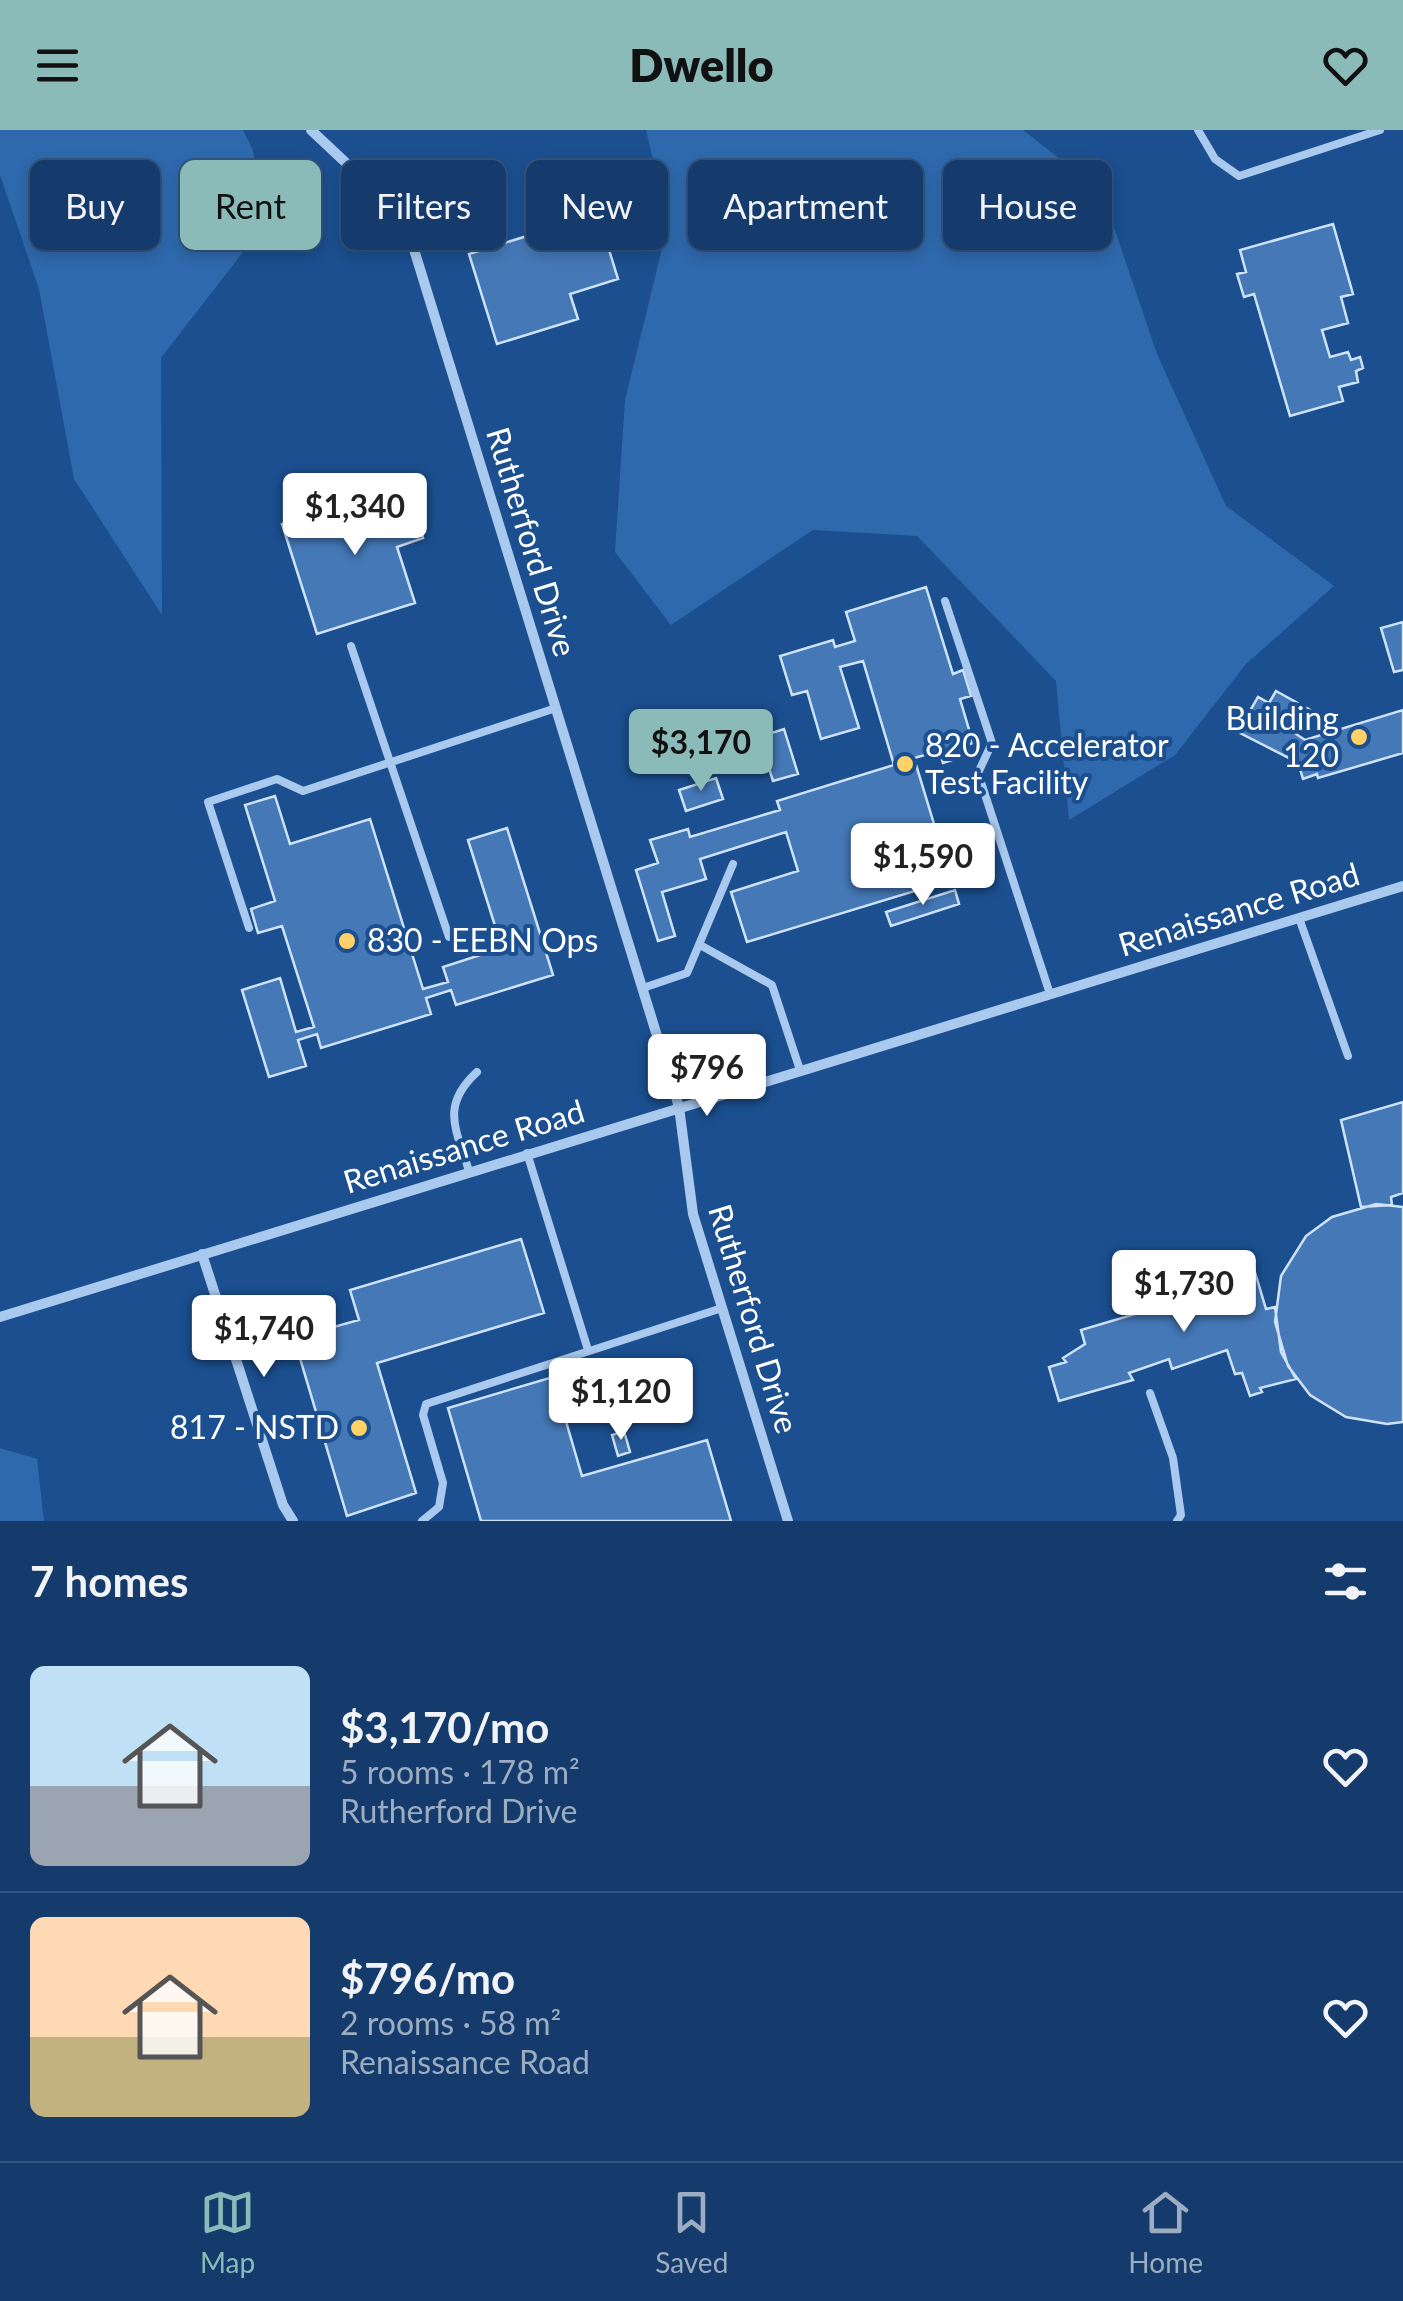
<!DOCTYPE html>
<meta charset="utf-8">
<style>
:root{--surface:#143b6b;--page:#214673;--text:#f1f3f6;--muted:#9dadc1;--line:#33557e;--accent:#8bbbb9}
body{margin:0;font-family:Lato,sans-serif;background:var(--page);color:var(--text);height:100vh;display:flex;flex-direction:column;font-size:38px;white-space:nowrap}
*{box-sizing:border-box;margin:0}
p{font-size:32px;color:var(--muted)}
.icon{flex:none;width:55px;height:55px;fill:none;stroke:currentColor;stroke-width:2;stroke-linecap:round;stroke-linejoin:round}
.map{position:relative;height:1391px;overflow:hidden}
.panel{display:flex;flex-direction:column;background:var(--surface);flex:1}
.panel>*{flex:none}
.hud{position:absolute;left:30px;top:30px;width:1345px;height:90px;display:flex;gap:20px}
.price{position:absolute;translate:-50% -85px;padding:0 22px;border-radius:10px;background:#fff;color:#222;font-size:32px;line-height:65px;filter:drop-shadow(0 2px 5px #0008)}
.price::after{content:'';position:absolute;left:50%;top:60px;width:30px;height:22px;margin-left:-15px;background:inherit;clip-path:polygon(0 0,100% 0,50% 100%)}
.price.on{background:var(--accent);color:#111}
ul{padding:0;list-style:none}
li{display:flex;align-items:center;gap:30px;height:250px;padding:0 30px}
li+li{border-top:2px solid var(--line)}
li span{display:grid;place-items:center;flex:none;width:280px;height:200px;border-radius:15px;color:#555}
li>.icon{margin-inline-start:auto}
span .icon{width:120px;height:120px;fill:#fffc;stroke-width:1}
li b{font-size:42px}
h2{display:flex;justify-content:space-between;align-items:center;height:120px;padding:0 30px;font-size:42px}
.chip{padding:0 35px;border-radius:15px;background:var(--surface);box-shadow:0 5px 15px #0003,0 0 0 2px var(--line);font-size:35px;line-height:90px}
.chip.on{background:var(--accent);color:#111}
header{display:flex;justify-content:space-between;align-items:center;height:130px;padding:0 30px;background:var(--accent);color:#111;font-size:45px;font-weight:800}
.tab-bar{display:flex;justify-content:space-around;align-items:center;height:140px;border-top:2px solid var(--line);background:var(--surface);font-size:28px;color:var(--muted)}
.tab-bar a{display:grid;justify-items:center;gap:5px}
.tab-bar .on{color:var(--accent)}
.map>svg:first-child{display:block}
.green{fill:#2e69ad}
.building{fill:#4478b7;stroke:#cfe3fa;stroke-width:2.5}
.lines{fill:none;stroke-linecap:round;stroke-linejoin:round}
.service{stroke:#a9c9ee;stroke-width:8}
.minor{stroke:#a9c9ee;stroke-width:10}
.poi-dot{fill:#ffd166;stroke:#1b4f8f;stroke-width:4}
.labels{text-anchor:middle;stroke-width:8;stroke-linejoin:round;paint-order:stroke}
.street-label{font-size:32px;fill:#fff;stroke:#1b4f8f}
.poi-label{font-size:32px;fill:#fff;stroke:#1b4f8f;text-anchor:end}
</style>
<header><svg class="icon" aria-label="menu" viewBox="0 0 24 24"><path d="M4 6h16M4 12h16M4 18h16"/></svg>Dwello<svg class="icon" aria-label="heart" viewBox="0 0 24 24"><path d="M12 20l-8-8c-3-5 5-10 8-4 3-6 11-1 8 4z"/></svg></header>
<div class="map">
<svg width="1403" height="1391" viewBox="0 0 1403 1391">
<rect width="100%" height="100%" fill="#1b4f8f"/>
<!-- green -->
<path class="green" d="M 0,0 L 243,0 L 253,20 L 264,95 L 161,228 L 162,485 L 74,349 L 39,159 L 0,45 Z
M 646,0 L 1023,0 L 1102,62 L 1157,224 L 1226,376 L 1334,456 L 1246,534 L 1175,625 L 1069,690 L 1056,551 L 917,406 L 813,400 L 671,495 L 615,422 L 625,270 L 668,94 Z
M 0,1318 L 37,1329 L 44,1391 L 0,1391 Z"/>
<!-- building -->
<path class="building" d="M 598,84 L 618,149 L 570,164 L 578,189 L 497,214 L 469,124 Z
M 1333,94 L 1353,164 L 1341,167 L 1348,193 L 1322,200 L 1330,227 L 1348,222 L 1351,230 L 1360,227 L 1363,238 L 1356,241 L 1358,252 L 1339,257 L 1343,271 L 1290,286 L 1254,164 L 1244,167 L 1237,144 L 1246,142 L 1240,120 Z
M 406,355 L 423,408 L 397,417 L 415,473 L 317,504 L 282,394 Z
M 926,457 L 953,544 L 963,540 L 971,566 L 960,569 L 973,613 L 959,618 L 967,625 L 943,633 L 939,621 L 914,628 L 951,750 L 747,812 L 731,762 L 798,741 L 786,702 L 700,729 L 706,749 L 662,762 L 675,806 L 658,811 L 636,740 L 658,733 L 650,710 L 688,699 L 690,707 L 780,680 L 777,671 L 894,635 L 863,531 L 840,537 L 859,598 L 821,609 L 807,561 L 792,565 L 780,526 L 833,510 L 835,517 L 855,511 L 846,482 Z
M 1403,492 L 1403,540 L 1394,542 L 1381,498 Z
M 1276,561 L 1312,581 L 1296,604 L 1305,610 L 1403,580 L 1403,623 L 1318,648 L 1317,644 L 1303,649 L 1296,625 L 1289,628 L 1238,602 L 1258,567 L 1269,573 Z
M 784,599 L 798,644 L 773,651 L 759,607 Z
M 716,648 L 723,669 L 686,681 L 679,660 Z
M 275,666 L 290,714 L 370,689 L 423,859 L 448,852 L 443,837 L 502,818 L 468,710 L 507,698 L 553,845 L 456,875 L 451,860 L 426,868 L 431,884 L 321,918 L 317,904 L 298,910 L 306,936 L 269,947 L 242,860 L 280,848 L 296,902 L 314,897 L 282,796 L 258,803 L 251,779 L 275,771 L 245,675 Z
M 955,760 L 959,774 L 891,796 L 886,782 Z
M 1403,972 L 1403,1063 L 1391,1067 L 1392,1075 L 1361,1077 L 1341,990 Z
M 1376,1074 L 1403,1077 L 1403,1292 L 1387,1294 L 1346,1287 L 1310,1265 L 1288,1236 L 1275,1192 L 1281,1146 L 1306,1106 L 1332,1087 Z
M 521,1109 L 544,1183 L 377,1233 L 416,1363 L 347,1386 L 294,1208 L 359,1190 L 350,1160 Z
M 1251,1129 L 1266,1179 L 1275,1177 L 1281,1222 L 1296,1249 L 1260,1258 L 1262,1262 L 1250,1266 L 1242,1243 L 1235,1244 L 1227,1220 L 1172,1239 L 1169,1229 L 1129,1243 L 1133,1250 L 1059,1271 L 1049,1237 L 1066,1232 L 1063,1228 L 1085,1214 L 1081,1200 L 1159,1177 L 1154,1158 Z
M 553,1247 L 582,1346 L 707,1310 L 731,1391 L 481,1391 L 448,1278 Z
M 624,1301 L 630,1322 L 618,1326 L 612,1305 Z"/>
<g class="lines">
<!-- service -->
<path class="service" d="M 1198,0 L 1215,29 L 1239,46 L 1380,0
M 945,471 L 992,613 L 978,643 L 1050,864
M 351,516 L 449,807
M 1299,788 L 1348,926
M 249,798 L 208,672 L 277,649 L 303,661 L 556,578
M 700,815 L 772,855 L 800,940
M 643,858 L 687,843 L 733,734
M 527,1023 L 588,1220
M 469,1041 C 456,999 440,976 477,942
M 1150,1263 L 1173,1328 L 1181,1385 L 1177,1391
M 422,1391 L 439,1377 L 443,1353 L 423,1285 L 426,1274 L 722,1178"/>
<!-- minor -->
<path class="minor" d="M 311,0 L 376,61 L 412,113 L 679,977 L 693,1084 L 788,1391
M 202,1124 L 283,1375 L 293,1391
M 0,1187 L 1403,756"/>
</g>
<!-- markers -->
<g class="poi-dot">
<circle cx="1359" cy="607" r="10"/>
<circle cx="905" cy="634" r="10"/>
<circle cx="347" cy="811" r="10"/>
<circle cx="359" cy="1298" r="10"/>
</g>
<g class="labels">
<!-- street labels -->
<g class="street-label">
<text transform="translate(531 412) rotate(73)" y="11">Rutherford Drive</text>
<text transform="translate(1239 780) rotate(-17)" y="11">Renaissance Road</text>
<text transform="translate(464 1017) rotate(-17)" y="11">Renaissance Road</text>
<text transform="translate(753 1189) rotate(73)" y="11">Rutherford Drive</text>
</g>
<!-- poi labels -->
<g class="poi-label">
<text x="1339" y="600">Building<tspan x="1339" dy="37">120</tspan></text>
<text x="925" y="627" text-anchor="start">820 - Accelerator<tspan x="925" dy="37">Test Facility</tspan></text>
<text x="367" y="822" text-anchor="start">830 - EEBN Ops</text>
<text x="339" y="1309">817 - NSTD</text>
</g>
</g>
</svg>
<b class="price" style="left:355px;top:428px">$1,340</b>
<b class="price on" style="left:701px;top:664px">$3,170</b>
<b class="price" style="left:923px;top:778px">$1,590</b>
<b class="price" style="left:707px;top:989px">$796</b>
<b class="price" style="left:1184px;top:1205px">$1,730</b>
<b class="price" style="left:264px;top:1250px">$1,740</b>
<b class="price" style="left:621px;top:1313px">$1,120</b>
<div class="hud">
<a class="chip">Buy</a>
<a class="chip on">Rent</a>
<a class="chip">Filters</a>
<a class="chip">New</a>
<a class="chip">Apartment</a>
<a class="chip">House</a>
</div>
</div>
<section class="panel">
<h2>7 homes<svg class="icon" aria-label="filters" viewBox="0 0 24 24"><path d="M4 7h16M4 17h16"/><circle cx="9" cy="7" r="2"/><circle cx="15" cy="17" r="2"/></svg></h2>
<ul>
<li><span style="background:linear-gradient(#bfe0f5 60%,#9aa5b1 0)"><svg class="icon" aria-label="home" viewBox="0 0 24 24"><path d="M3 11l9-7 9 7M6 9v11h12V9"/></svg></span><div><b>$3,170/mo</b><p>5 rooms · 178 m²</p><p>Rutherford Drive</p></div><svg class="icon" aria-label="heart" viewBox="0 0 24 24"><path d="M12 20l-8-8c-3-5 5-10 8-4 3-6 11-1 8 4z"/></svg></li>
<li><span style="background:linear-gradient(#ffd9b3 60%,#c2b280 0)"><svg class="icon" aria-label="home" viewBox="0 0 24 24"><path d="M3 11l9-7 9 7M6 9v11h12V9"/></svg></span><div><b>$796/mo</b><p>2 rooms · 58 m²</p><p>Renaissance Road</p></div><svg class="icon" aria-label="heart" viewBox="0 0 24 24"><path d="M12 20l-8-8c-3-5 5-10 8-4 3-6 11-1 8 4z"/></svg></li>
</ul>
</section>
<nav class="tab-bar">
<a class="on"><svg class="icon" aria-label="map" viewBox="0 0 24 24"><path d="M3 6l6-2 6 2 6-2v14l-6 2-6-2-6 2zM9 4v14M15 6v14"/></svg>Map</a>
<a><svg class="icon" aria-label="saved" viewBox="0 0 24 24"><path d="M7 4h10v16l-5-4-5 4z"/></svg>Saved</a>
<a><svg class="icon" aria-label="home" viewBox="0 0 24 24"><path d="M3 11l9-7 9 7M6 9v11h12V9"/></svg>Home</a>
</nav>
